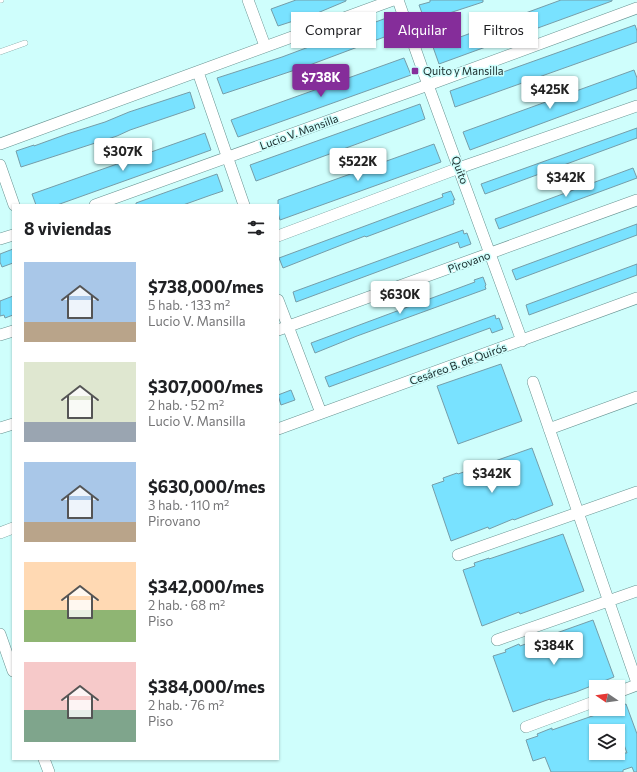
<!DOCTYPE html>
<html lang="es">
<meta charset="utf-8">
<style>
:root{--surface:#fff;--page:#f2f2f2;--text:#202124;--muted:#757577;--accent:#852d9a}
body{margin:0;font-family:Commissioner,sans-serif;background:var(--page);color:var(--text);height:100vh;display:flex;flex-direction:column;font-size:15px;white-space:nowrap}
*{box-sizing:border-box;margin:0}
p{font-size:13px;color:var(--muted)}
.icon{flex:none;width:22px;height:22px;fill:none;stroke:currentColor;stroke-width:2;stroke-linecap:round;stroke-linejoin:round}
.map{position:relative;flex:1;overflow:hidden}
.drawer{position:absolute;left:12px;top:204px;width:267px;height:556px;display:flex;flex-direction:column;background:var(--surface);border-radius:0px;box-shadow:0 1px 3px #0004}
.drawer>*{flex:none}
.banner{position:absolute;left:291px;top:12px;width:286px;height:36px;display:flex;gap:8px}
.needle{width:26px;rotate:283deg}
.buttons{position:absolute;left:589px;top:680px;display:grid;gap:8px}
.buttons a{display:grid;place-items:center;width:36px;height:36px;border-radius:0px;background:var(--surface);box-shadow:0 1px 3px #0004;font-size:20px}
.price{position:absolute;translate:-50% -34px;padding:0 9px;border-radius:4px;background:#fff;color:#222;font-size:13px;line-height:26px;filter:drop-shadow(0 1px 2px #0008)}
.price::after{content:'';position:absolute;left:50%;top:24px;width:12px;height:9px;margin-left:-6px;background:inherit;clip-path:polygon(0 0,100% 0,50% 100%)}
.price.active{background:var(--accent);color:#fff}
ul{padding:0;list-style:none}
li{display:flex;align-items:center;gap:12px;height:100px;padding:0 12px}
li span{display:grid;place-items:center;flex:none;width:112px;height:80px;border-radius:0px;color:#555}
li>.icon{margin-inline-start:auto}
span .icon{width:48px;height:48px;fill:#fffc;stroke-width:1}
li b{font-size:17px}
h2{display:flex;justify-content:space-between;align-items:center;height:48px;padding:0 12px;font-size:17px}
.chip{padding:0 14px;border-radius:0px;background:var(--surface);box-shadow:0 1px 3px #0004;font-size:14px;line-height:36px}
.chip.active{background:var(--accent);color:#fff}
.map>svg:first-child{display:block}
.building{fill:#79e2ff;stroke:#759da9;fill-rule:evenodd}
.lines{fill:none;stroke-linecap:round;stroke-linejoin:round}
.lane-casing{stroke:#699492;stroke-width:6}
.street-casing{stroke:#699492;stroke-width:12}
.lane{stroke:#fff;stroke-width:5.5}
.street{stroke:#fff;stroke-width:11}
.poi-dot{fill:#852d9a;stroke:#cffefc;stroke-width:1.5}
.labels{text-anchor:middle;stroke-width:3;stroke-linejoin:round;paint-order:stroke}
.poi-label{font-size:11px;fill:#192a2a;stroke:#cffefc;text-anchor:start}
.street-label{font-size:11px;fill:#192a2a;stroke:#cffefc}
</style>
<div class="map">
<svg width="637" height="772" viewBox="0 0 637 772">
<rect width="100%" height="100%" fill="#cffefc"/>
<!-- building -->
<path class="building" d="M 296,0 L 346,0 L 346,1 L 315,14 L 278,26 L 271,9 Z
M 430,0 L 483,0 L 483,2 L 425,21 L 419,5 L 430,2 Z
M 561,0 L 612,0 L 612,1 L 439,64 L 433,47 Z
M 389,17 L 395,33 L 307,66 L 223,94 L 217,78 L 282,57 Z
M 635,25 L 637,31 L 637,42 L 455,107 L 450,91 Z
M 404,58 L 411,75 L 238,137 L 231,120 Z
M 634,70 L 637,78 L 637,88 L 470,150 L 463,132 Z
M 190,92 L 195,108 L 130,130 L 117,136 L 21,167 L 16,151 L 34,145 L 34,146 L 67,134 L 105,122 L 129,112 Z
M 420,104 L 425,119 L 256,181 L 250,165 Z
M 637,128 L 637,138 L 485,194 L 481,184 Z
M 205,133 L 211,150 L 57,205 L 36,205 L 32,194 Z
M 434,144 L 441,162 L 280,220 L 278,213 L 278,200 Z
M 633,168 L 637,178 L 499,229 L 495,219 Z
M 217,174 L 223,191 L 211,195 L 183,205 L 136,205 L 136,203 Z
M 451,191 L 455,200 L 453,200 L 454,204 L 366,237 L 365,236 L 344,244 L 283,268 L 279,258 L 443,197 L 442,194 Z
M 637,224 L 637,235 L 516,280 L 512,270 Z
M 463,230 L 464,234 L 467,233 L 471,244 L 460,248 L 458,242 L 296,302 L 293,292 Z
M 13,249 L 13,263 L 2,267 L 0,262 L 0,254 Z
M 637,264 L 637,275 L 529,315 L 526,305 Z
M 483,277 L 486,285 L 485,286 L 486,289 L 357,336 L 315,353 L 311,343 L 475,282 L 474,280 Z
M 13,296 L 13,315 L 5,318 L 4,315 L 0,316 L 0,301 Z
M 495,315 L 496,319 L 499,318 L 503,329 L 492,333 L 490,328 L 329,387 L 325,377 Z
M 501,364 L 522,421 L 458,444 L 437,386 Z
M 291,390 L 295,400 L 281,405 L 278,395 Z
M 532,448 L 553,505 L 514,520 L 513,519 L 489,529 L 488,527 L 451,541 L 432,485 L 444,481 L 443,478 L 457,473 L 458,474 Z
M 563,534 L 584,591 L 520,614 L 519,612 L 482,626 L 463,570 L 475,566 L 474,563 L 489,558 L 489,559 Z
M 593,620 L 614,677 L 576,692 L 550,700 L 550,699 L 513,712 L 493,656 L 506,652 L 505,650 L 519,644 L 520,646 Z
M 626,704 L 637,734 L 637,772 L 634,772 L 632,767 L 623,770 L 623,772 L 551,772 L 545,757 L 533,761 L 526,740 L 538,736 L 537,734 L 552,728 L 552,730 L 601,713 L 613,709 L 618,709 L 618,707 ZM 596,731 L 619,731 L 627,753 L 596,753 Z"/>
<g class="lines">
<!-- lane casing -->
<g class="lane-casing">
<path id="lane" d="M 0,0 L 1,0
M 0,52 L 25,43"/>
</g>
<!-- street casing -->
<g class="street-casing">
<path id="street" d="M 248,0 L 265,46
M 398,0 L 428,85 L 522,341
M 198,72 L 244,205
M 0,144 L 393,0
M 0,165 L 14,205
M 95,205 L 428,85 L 637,8
M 278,236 L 459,168 L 637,106
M 0,239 L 13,235
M 278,300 L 321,413
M 278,330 L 637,200
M 0,335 L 13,331
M 533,382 L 637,683
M 0,428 L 13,424
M 278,429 L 637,298
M 549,429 L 637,397
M 0,533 L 13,528
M 458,555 L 637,492
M 0,634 L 13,671
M 497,640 L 637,591
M 618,692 L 637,685
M 526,727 L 596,701
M 44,759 L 49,772"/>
</g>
<!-- lane -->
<use href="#lane" class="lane"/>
<!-- street -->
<use href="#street" class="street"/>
</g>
<!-- markers -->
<rect class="poi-dot" x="411" y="67" width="8" height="8" rx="2"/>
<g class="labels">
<!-- poi labels -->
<g class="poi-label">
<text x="423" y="75">Quito y Mansilla</text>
</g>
<!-- street labels -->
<g class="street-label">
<text transform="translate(299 132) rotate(-20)" y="4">Lucio V. Mansilla</text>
<text transform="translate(460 170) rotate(70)" y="4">Quito</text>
<text transform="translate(469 262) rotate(-20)" y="4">Pirovano</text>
<text transform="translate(458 364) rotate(-20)" y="4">Cesáreo B. de Quirós</text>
</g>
</g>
</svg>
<div class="buttons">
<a><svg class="needle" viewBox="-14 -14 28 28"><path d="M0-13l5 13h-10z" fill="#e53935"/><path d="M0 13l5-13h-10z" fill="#757577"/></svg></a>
<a><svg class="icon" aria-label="layers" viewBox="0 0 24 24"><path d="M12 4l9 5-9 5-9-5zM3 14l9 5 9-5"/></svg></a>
</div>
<b class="price active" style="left:321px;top:98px">$738K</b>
<b class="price" style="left:550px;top:110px">$425K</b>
<b class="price" style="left:123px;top:172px">$307K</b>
<b class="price" style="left:358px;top:182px">$522K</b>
<b class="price" style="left:566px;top:198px">$342K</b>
<b class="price" style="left:400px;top:315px">$630K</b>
<b class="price" style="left:492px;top:494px">$342K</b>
<b class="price" style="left:554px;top:666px">$384K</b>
<div class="banner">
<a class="chip">Comprar</a>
<a class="chip active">Alquilar</a>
<a class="chip">Filtros</a>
</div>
<section class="drawer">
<h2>8 viviendas<svg class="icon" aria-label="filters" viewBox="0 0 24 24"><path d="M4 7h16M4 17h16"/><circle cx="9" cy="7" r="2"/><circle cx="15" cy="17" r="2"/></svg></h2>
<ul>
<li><span style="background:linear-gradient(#a9c7e8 75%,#b9a48a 0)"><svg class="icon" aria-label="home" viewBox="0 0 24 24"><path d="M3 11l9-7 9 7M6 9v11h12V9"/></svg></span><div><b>$738,000/mes</b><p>5 hab. · 133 m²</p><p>Lucio V. Mansilla</p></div></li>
<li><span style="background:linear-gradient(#dfe7d0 75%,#9aa5b1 0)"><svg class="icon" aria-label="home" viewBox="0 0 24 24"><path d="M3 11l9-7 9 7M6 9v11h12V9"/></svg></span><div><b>$307,000/mes</b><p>2 hab. · 52 m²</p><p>Lucio V. Mansilla</p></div></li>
<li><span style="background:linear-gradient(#a9c7e8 75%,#b9a48a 0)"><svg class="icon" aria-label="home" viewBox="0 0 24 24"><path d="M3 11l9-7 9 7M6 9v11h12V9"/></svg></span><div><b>$630,000/mes</b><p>3 hab. · 110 m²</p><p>Pirovano</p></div></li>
<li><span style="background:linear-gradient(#ffd9b3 60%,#8fb573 0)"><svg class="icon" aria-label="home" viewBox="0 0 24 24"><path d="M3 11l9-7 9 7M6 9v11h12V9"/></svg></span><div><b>$342,000/mes</b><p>2 hab. · 68 m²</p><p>Piso</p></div></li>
<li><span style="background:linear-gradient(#f6c9c9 60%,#7fa58c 0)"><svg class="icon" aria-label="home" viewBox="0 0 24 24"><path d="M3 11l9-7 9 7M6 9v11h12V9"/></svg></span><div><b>$384,000/mes</b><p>2 hab. · 76 m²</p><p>Piso</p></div></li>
</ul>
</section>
</div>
